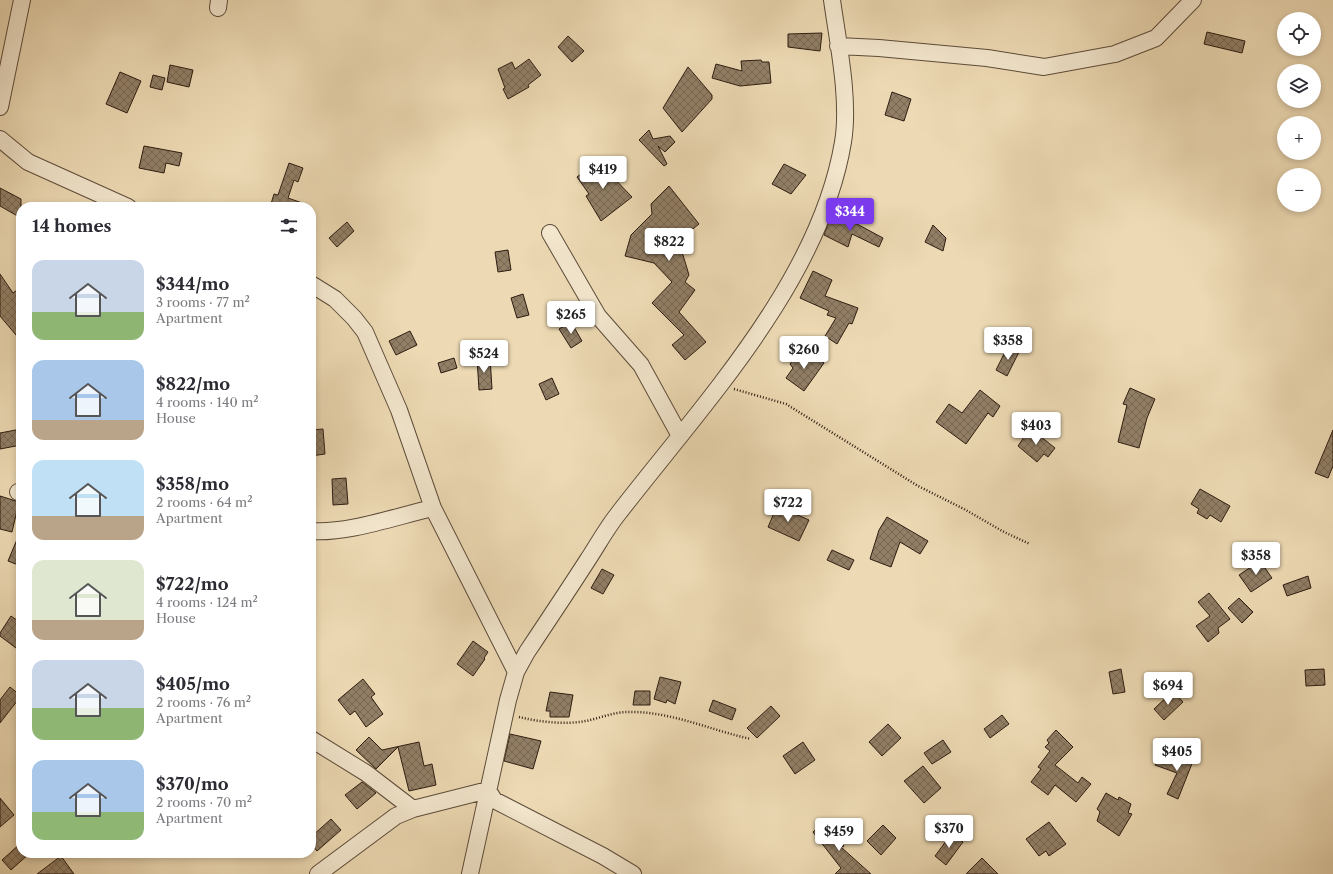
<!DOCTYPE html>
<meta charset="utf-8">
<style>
:root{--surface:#fff;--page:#f2f2f3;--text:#2b2b33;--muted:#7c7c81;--accent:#7c3aed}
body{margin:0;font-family:"Libre Caslon Text",serif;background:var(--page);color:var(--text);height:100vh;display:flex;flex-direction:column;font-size:15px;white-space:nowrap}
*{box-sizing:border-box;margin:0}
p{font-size:13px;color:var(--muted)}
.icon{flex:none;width:22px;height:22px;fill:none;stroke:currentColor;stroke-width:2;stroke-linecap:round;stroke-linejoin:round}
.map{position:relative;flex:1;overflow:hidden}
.details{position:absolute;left:16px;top:202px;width:300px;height:656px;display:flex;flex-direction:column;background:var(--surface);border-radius:16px;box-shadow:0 2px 6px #0003}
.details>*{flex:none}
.fabs{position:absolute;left:1277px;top:12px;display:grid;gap:8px}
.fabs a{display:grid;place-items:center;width:44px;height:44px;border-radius:50%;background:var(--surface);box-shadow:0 2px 6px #0003;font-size:20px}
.price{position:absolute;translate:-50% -34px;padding:0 9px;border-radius:4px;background:#fff;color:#222;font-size:13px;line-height:26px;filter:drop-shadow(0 1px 2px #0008)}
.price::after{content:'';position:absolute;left:50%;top:24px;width:12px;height:9px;margin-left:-6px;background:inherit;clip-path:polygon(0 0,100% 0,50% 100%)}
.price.current{background:var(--accent);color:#fff}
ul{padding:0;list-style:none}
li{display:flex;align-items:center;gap:12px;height:100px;padding:0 16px}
li span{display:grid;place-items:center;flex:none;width:112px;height:80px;border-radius:12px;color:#555}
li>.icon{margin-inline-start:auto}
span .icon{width:48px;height:48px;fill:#fffc;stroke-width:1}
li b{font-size:17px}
h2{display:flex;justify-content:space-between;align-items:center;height:48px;padding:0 16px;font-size:17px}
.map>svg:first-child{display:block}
.building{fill:url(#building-cross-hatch);stroke:#2d1c11}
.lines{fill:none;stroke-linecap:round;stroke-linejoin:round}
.minor-casing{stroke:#5d4c3a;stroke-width:18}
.path{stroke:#2d1c11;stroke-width:2.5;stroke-dasharray:1 2;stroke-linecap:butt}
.minor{stroke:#f3e7ce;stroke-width:16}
</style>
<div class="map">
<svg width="1333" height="874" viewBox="0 0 1333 874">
<defs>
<pattern id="building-cross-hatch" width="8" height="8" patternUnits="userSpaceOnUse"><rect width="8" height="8" fill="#917f66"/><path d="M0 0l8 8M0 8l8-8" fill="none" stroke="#776753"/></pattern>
</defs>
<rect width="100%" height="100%" fill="#eddab4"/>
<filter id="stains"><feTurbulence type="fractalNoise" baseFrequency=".005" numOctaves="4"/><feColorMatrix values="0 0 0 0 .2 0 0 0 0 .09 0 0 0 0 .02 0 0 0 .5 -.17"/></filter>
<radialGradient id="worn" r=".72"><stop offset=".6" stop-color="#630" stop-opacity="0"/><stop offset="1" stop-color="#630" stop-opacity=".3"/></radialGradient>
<!-- building -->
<path class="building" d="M 1207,32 L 1245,41 L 1242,53 L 1204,44 Z
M 822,33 L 820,51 L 788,47 L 788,34 Z
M 568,36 L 584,51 L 572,62 L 558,47 Z
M 529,59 L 541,75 L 528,85 L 529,87 L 508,99 L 503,89 L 505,88 L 498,69 L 512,62 L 515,69 Z
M 761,60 L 762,62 L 769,62 L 771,83 L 740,86 L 712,78 L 716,64 L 742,71 L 741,61 Z
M 170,65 L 193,70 L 189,87 L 167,82 Z
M 688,67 L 712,95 L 712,99 L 682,132 L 663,108 Z
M 120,72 L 141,81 L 127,113 L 106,104 Z
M 153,75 L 165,78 L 162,90 L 150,87 Z
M 892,92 L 911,99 L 904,121 L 885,115 Z
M 649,130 L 653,139 L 670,136 L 675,142 L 665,152 L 658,146 L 667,164 L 664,166 L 639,140 Z
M 144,146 L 182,153 L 179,166 L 166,163 L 164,173 L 139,168 Z
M 601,158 L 609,169 L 607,171 L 632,197 L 601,221 L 586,196 L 589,194 L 577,177 Z
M 289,163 L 303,168 L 298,182 L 294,180 L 288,198 L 308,205 L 308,207 L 270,207 L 274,194 L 278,195 Z
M 784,164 L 806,175 L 791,194 L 772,184 Z
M 669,186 L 699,224 L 673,245 L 683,255 L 689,275 L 685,282 L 695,290 L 679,312 L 706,342 L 685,360 L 672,345 L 684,335 L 652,303 L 672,282 L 654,263 L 625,256 L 631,235 L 652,214 L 651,204 Z
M 0,188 L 21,199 L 21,218 L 0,206 Z
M 831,216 L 857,224 L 883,238 L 879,247 L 852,234 L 848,247 L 824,235 Z
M 347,222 L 354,231 L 337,247 L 329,238 Z
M 933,225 L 946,238 L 943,251 L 925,242 Z
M 508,250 L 511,270 L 498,272 L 495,252 Z
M 813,271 L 832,280 L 825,296 L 858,308 L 852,324 L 849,323 L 837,344 L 825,336 L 836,318 L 827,315 L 829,311 L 800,298 Z
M 0,274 L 13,293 L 21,287 L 21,341 L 0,316 Z
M 523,294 L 529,315 L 517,318 L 511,298 Z
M 571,322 L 582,341 L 571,348 L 559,329 Z
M 410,331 L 417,345 L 396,355 L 389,341 Z
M 1008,346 L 1019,352 L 1007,376 L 996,370 Z
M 806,350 L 824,363 L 804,391 L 786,378 L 793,368 L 790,364 L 799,352 L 803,355 Z
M 490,357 L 492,389 L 479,390 L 477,358 Z
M 454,358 L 457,368 L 441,373 L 438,363 Z
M 552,378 L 559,394 L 546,400 L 539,384 Z
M 1130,388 L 1155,399 L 1147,418 L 1139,448 L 1118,442 L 1127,405 L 1123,404 Z
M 980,390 L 1000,406 L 993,417 L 988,413 L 966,444 L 936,422 L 949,404 L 962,413 Z
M 1030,428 L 1055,448 L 1048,457 L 1044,454 L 1037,462 L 1018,446 Z
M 21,429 L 21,445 L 0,449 L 0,433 Z
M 323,429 L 325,454 L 311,456 L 311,430 Z
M 1333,430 L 1333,466 L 1328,478 L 1315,473 Z
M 346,478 L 348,504 L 333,505 L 332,479 Z
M 1200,489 L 1230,506 L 1221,522 L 1210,515 L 1207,519 L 1197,513 L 1199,509 L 1191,504 Z
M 0,496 L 19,502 L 12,532 L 0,529 Z
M 777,506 L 809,520 L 799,541 L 768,527 Z
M 887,517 L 928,541 L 920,554 L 900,542 L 891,567 L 870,559 L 879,530 Z
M 21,530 L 21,566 L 8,561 Z
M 832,550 L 854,560 L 849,570 L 827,560 Z
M 1260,561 L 1272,578 L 1251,592 L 1239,575 Z
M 602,569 L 614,575 L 603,594 L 591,588 Z
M 1308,576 L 1311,588 L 1287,596 L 1283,585 Z
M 1209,593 L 1230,619 L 1218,628 L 1219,633 L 1208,642 L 1196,626 L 1210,616 L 1198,602 Z
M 1239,598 L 1253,612 L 1242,623 L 1228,608 Z
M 11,616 L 21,623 L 21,640 L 16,648 L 0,636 L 0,633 Z
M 473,641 L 488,652 L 484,658 L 485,659 L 473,676 L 457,664 Z
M 1121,669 L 1125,692 L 1113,694 L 1109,672 Z
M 1324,669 L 1325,685 L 1306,686 L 1305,670 Z
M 660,677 L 681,682 L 675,704 L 667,700 L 666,703 L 654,699 Z
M 363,679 L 375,694 L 371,697 L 383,714 L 366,727 L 355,711 L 350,715 L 338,700 Z
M 10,687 L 21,696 L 0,723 L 0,700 Z
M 635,691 L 650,691 L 650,705 L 633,705 Z
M 1173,691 L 1183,702 L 1164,720 L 1154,709 Z
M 550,692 L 573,695 L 569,717 L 550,717 L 550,711 L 546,711 Z
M 713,700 L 736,709 L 732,720 L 709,711 Z
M 771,706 L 780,716 L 757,738 L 747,728 Z
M 1002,715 L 1009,724 L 990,738 L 984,729 Z
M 888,724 L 901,738 L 882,756 L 869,742 Z
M 1056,730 L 1073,747 L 1055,765 L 1078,783 L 1082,777 L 1091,784 L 1076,802 L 1055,785 L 1048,795 L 1031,782 L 1041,769 L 1038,767 L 1050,751 L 1045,747 L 1049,743 L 1047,740 Z
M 510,734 L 541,741 L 533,769 L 504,761 Z
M 369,737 L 382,750 L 419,742 L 424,766 L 432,764 L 436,785 L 409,791 L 398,747 L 376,769 L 356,750 Z
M 943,740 L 951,752 L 932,764 L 924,753 Z
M 803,742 L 815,760 L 795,774 L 783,756 Z
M 1187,752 L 1195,756 L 1178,799 L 1167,794 L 1177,773 L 1155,765 L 1161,754 L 1182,763 Z
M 923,766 L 941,788 L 924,803 L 904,781 Z
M 362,782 L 376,793 L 357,809 L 345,795 Z
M 1106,793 L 1118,800 L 1119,797 L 1131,804 L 1128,813 L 1132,814 L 1119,836 L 1097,821 L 1100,812 L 1097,809 Z
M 0,798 L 14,815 L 0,827 Z
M 331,819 L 341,830 L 317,851 L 311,844 L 311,837 Z
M 825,822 L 844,846 L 841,847 L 871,874 L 835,874 L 841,868 L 813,832 Z
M 1049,822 L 1066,844 L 1049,856 L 1046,851 L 1039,856 L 1026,839 Z
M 883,825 L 896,838 L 881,855 L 867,841 Z
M 952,833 L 963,842 L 946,865 L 935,856 Z
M 21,843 L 21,853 L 30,853 L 11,870 L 2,860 Z
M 61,856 L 74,874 L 37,874 Z
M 982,858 L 998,874 L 966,874 Z"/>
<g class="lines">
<!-- minor casing -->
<g class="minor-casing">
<path id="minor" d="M 218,8 L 219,0
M 838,46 L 879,48 L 987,58 L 1044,67 L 1115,54 L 1156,38 L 1193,0
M 0,107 L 22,0
M 0,139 L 28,162 L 128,207
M 550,233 L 598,316 L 641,365 L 680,436
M 311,284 L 335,299 L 354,318 L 365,332 L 399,410 L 433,508 L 516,672
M 18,492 L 21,492
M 311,531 C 347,534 397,516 433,508
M 311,739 L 366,773 L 413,809
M 318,874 L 396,816 L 413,809 L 488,790 L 494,800 L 603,856 L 633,874
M 470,874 L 508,700 L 516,672 L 527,652 C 547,622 567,592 587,561 C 597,546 606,529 618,514 C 702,405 820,281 843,142 C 850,100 838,43 832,0"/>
</g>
<!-- path -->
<path class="path" d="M 734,389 L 786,404 L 918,486 L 964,509 L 1004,532 L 1030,544
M 519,717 C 540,722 565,725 586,721 C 600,718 614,712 628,712 C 670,711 710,730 751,739"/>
<!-- minor -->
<use href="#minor" class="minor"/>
</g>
<rect width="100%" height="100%" filter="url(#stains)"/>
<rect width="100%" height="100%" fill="url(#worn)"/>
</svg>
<div class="fabs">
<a><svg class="icon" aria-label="locate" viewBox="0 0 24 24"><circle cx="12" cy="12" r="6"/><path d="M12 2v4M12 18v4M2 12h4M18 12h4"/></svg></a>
<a><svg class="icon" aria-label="layers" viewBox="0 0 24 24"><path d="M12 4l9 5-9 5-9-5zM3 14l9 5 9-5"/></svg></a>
<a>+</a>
<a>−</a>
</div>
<b class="price" style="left:603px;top:190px">$419</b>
<b class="price current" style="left:850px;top:232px">$344</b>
<b class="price" style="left:669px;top:262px">$822</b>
<b class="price" style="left:571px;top:335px">$265</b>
<b class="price" style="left:1008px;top:361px">$358</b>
<b class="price" style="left:804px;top:370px">$260</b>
<b class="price" style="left:484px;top:374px">$524</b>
<b class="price" style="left:1036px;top:446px">$403</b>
<b class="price" style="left:788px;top:523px">$722</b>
<b class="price" style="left:1256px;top:576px">$358</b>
<b class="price" style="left:1168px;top:706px">$694</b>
<b class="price" style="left:1177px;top:772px">$405</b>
<b class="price" style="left:949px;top:849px">$370</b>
<b class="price" style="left:839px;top:852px">$459</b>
<section class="details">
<h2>14 homes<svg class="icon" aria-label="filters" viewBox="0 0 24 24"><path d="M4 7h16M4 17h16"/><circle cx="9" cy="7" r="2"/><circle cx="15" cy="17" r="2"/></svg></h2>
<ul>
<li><span style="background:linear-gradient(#c9d6e8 65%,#8fb573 0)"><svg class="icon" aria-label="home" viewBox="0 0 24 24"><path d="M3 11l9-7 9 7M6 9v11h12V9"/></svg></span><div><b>$344/mo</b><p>3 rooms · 77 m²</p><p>Apartment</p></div></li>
<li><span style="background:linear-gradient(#a9c7e8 75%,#b9a48a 0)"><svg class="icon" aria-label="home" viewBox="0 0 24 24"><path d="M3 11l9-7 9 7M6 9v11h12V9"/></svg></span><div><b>$822/mo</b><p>4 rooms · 140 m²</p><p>House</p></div></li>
<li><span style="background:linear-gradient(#bfe0f5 70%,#b9a48a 0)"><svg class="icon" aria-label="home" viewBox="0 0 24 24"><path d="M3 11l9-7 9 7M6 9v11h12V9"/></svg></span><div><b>$358/mo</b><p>2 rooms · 64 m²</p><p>Apartment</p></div></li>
<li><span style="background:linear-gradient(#dfe7d0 75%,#b9a48a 0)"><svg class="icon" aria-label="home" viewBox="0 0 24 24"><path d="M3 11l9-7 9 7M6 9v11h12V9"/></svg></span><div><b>$722/mo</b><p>4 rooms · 124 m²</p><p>House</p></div></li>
<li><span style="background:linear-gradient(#c9d6e8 60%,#8fb573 0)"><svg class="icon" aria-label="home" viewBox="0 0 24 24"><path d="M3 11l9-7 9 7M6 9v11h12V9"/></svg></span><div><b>$405/mo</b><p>2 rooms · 76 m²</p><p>Apartment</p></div></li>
<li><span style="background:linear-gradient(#a9c7e8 65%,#8fb573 0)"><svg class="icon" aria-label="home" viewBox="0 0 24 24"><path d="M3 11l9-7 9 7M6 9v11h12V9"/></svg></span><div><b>$370/mo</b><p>2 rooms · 70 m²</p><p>Apartment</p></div></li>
</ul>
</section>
</div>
